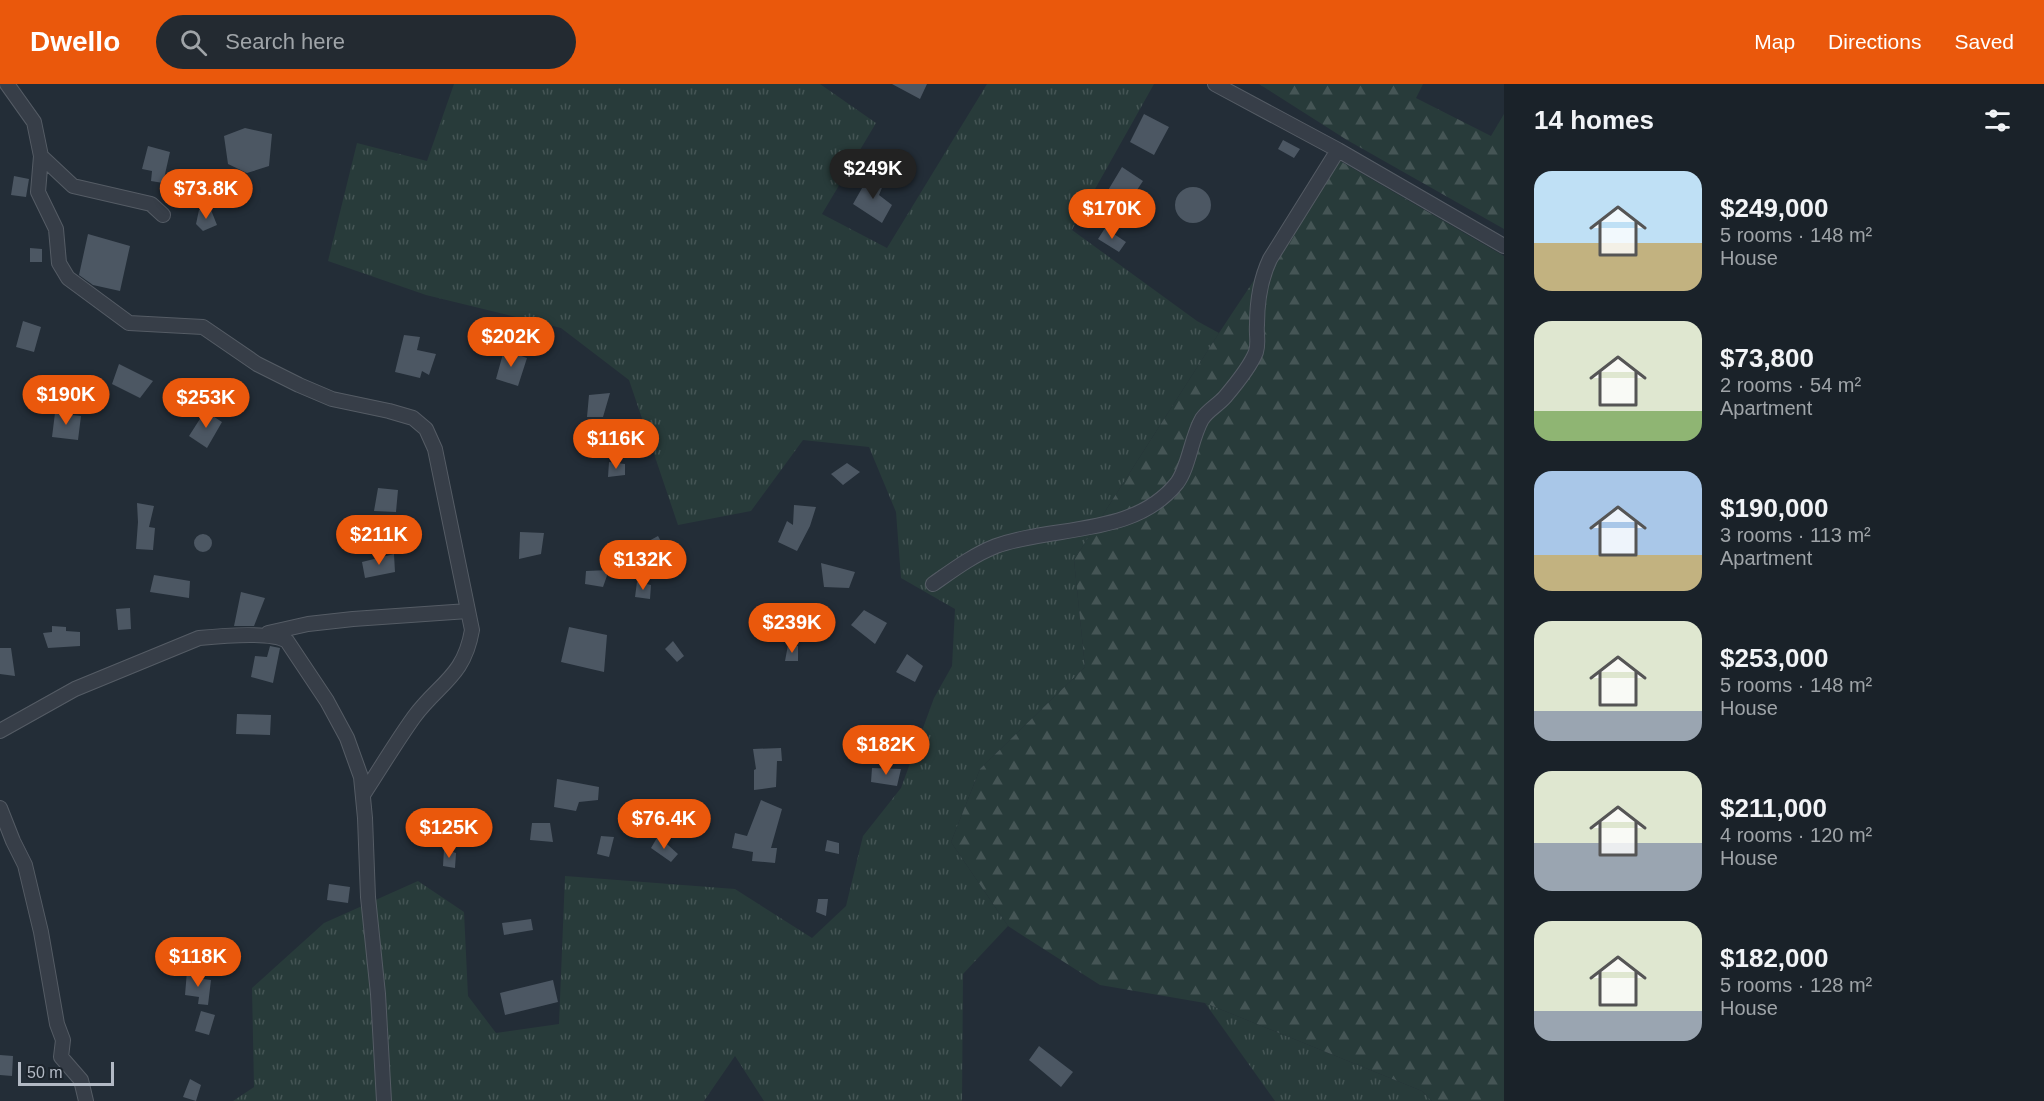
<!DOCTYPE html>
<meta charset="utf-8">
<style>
:root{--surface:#1a2229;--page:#232a31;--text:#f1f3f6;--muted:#9fa4a8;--accent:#ea580c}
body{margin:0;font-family:Helvetica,sans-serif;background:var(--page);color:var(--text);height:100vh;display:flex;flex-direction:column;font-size:22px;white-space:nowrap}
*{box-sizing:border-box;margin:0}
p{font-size:20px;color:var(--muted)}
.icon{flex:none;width:33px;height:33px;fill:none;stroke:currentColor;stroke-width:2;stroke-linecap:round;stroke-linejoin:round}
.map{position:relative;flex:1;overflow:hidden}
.details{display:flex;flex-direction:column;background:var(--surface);width:540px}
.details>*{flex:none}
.scale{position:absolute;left:18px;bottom:15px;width:96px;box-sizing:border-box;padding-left:6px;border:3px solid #b2b9c4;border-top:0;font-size:16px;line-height:21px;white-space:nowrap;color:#b2b9c4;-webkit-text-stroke:4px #1c242c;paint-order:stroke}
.price{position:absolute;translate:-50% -51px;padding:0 14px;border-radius:21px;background:var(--accent);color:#fff;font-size:20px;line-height:39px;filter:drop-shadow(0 2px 3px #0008)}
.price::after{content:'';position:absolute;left:50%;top:36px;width:18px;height:14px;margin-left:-9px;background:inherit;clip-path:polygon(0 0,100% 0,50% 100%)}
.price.selected{background:#222;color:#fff}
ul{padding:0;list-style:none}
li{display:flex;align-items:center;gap:18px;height:150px;padding:0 30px}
li span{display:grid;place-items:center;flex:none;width:168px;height:120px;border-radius:18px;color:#555}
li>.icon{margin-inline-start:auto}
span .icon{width:72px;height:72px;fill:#fffc;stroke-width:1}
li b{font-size:26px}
h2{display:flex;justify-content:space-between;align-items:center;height:72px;padding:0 30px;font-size:26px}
header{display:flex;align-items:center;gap:36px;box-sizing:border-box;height:84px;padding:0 30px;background:var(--accent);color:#fff}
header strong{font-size:28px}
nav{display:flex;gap:33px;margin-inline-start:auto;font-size:21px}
.search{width:420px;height:54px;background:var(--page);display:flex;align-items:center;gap:15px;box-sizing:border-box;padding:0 21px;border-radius:33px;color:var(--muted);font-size:22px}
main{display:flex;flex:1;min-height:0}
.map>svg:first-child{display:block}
.grass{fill:url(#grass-tufts)}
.forest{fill:url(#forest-firs)}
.building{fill:#4c5763}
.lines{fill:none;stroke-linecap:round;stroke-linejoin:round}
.street-casing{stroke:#555c65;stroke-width:16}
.street{stroke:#373e48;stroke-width:14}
</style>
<header>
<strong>Dwello</strong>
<div class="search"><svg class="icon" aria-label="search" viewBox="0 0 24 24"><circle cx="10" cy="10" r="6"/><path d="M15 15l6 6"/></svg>Search here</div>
<nav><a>Map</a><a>Directions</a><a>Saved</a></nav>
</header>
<main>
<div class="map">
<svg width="1504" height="1017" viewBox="0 0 1504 1017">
<defs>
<pattern id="grass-tufts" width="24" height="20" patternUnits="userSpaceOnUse" patternTransform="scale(1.5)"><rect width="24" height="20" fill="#283b3a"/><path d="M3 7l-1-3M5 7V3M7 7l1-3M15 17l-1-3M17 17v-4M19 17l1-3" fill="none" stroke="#455555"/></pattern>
<pattern id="forest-firs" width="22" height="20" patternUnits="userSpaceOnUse" patternTransform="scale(1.5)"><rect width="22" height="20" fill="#283b3a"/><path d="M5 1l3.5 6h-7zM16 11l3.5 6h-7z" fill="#455555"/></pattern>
</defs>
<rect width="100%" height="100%" fill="#232d37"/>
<!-- grass -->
<path class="grass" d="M 454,0 L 820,0 L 876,39 L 822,130 L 887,164 L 987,0 L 1154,0 L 1072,146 L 1197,237 L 1219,249 L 1074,476 L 1085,583 L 980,685 L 951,758 L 1008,842 L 963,890 L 962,1017 L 764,1017 L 735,972 L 704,1017 L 233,1017 L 254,1003 L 252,904 L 324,839 L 418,797 L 464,828 L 468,912 L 496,949 L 559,940 L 565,792 L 735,805 L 812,854 L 846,822 L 863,752 L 901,704 L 934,614 L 952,582 L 955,525 L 901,494 L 896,428 L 869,363 L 803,356 L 751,427 L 678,441 L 629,296 L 561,244 L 426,211 L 328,177 L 357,59 L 427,77 Z
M 1205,919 L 1422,1007 L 1432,1017 L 1275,1017 Z"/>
<!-- forest -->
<path class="forest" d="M 1259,0 L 1423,0 L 1416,14 L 1491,52 L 1504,30 L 1504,145 L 1347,56 Z
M 1335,74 L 1504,172 L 1504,1017 L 1432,1017 L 1422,1007 L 1205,919 L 1100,901 L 1008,842 L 951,758 L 980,685 L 1085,583 L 1074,476 L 1219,249 Z"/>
<!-- building -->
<path class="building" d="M 892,0 L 927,0 L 920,15 Z
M 1144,30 L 1169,43 L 1154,71 L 1130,58 Z
M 245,44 L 272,50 L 269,82 L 247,89 L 228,80 L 224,52 Z
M 1283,56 L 1300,65 L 1294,74 L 1278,65 Z
M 148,62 L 170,68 L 163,99 L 151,97 L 152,87 L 142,85 Z
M 1122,83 L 1143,97 L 1127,121 L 1107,108 Z
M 870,90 L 884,99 L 879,111 L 892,121 L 882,139 L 853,120 Z
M 14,92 L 29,95 L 26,113 L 11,111 Z
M1175 121a18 18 0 1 1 36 0a18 18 0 1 1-36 0Z
M 199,126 L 211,126 L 217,141 L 203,147 L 196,140 Z
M 1105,144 L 1126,158 L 1119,168 L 1098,155 Z
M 88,150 L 130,162 L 120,207 L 93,201 L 79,191 Z
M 30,164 L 42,165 L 42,178 L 30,178 Z
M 23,237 L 41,243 L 34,268 L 16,263 Z
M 404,251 L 420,253 L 417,266 L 436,270 L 429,291 L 422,287 L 420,294 L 395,288 Z
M 504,266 L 527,274 L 518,302 L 496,295 Z
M 119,280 L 153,297 L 140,314 L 112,300 Z
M 610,309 L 603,333 L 587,333 L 589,311 Z
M 205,327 L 222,338 L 207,364 L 189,352 Z
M 55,329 L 81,332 L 78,356 L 52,353 Z
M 609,378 L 625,380 L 625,391 L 608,393 Z
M 847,379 L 860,388 L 843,401 L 831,390 Z
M 378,404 L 398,406 L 396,428 L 374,427 Z
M 137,419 L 154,422 L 149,443 L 155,444 L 153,466 L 136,465 L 138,438 Z
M 794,421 L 816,423 L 810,442 L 797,467 L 778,458 L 787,437 L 793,441 Z
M 520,448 L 544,449 L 541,470 L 519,475 Z
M194 459a9 9 0 1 1 18 0a9 9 0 1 1-18 0Z
M 658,452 L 664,463 L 653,469 L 647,458 Z
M 394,470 L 395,488 L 365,494 L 362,478 Z
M 821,479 L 855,488 L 849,504 L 824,503 Z
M 609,486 L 603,503 L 585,500 L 586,487 Z
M 154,491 L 190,497 L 189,514 L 150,508 Z
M 637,498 L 651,501 L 650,515 L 635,513 Z
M 241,508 L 265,514 L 254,542 L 234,542 Z
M 130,524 L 131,545 L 118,546 L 116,525 Z
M 864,526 L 887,539 L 875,560 L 851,541 Z
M 52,542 L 66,543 L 66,547 L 80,548 L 80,562 L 48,564 L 43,549 L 52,548 Z
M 569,543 L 607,551 L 604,588 L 561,578 Z
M 673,557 L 684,572 L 677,578 L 665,565 Z
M 788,561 L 798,562 L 798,577 L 785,577 Z
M 270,562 L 280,564 L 273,599 L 251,593 L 255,572 L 267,573 Z
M 0,564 L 11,564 L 15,592 L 0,590 Z
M 907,570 L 923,582 L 915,598 L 896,588 Z
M 237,630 L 271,631 L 270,651 L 236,650 Z
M 781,664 L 782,677 L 777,677 L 776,703 L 754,706 L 754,686 L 756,685 L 753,665 Z
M 872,684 L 901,685 L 897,702 L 871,698 Z
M 557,695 L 599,703 L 598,716 L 579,718 L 576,727 L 554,723 Z
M 761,716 L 782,725 L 771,764 L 777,764 L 775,779 L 752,777 L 753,768 L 732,764 L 735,749 L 747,752 Z
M 532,739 L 550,739 L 553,758 L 530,756 Z
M 601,752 L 614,753 L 609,773 L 597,770 Z
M 658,752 L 678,770 L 671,778 L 651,764 Z
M 827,756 L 839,759 L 839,770 L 825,767 Z
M 444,765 L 456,769 L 455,784 L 443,782 Z
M 329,800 L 350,803 L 348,819 L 327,816 Z
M 818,815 L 828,815 L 826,832 L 816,828 Z
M 531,835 L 533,846 L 504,851 L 502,839 Z
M 187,887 L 198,888 L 197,894 L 211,896 L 208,921 L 198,920 L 199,913 L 185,911 Z
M 553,896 L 558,918 L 505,931 L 500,909 Z
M 201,927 L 215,931 L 209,951 L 195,947 Z
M 1039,962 L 1073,988 L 1061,1003 L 1029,976 Z
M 0,971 L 13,972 L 12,992 L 0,991 Z
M 190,995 L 201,1001 L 196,1017 L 183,1013 Z"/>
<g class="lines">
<!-- street casing -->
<g class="street-casing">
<path id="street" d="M 7,0 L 34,38 L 41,72 L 38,108 L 56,145 L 59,179 L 68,194 L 129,239 L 203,243 L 257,280 L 299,301 L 332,315 L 389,327 L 413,334 L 426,345 L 435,365 L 472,546 C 464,593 439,599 414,633 C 396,658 380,685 363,711
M 1215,0 L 1338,66 L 1504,162
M 41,72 L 73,102 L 151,120 L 163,131
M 933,500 C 953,486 973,471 996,462 C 1054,441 1134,453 1177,399 C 1189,383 1191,354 1202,335 C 1208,326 1218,321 1225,313 C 1236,300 1250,283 1256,268 C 1259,258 1256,250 1257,241 C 1257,218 1260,196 1270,175 L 1338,66
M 268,549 L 308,540 L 353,535 L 468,527
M 0,647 L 75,605 L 199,554 C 219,552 271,547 287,557 L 327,617 L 347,654 L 361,693 L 365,734 L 368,813 L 378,910 L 384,1017
M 0,724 L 13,757 L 25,781 L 41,848 L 57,940 L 63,956 L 61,973 L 81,996 L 86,1017"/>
</g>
<!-- street -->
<use href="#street" class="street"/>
</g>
</svg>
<div class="scale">50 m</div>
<b class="price selected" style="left:873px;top:116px">$249K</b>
<b class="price" style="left:206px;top:136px">$73.8K</b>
<b class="price" style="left:1112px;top:156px">$170K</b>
<b class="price" style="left:511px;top:284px">$202K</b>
<b class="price" style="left:66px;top:342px">$190K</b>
<b class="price" style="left:206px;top:345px">$253K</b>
<b class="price" style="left:616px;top:386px">$116K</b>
<b class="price" style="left:379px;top:482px">$211K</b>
<b class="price" style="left:643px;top:507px">$132K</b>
<b class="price" style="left:792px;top:570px">$239K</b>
<b class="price" style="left:886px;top:692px">$182K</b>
<b class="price" style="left:664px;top:766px">$76.4K</b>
<b class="price" style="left:449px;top:775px">$125K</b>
<b class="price" style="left:198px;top:904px">$118K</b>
</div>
<section class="details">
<h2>14 homes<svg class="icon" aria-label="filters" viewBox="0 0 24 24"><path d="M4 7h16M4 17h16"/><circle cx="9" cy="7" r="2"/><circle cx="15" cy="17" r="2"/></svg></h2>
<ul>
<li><span style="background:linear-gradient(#bfe0f5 60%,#c2b280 0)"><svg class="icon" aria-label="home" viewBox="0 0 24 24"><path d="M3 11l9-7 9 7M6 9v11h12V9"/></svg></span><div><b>$249,000</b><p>5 rooms · 148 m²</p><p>House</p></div></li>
<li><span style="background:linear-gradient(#dfe7d0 75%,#8fb573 0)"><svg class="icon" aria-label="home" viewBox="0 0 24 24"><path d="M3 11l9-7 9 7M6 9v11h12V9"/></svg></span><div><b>$73,800</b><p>2 rooms · 54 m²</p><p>Apartment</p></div></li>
<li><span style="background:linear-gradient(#a9c7e8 70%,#c2b280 0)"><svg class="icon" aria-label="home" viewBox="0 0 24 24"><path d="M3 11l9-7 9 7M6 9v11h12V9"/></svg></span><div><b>$190,000</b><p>3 rooms · 113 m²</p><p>Apartment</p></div></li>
<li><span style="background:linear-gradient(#dfe7d0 75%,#9aa5b1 0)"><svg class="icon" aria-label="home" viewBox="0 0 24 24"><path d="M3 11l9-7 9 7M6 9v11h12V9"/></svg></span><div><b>$253,000</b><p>5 rooms · 148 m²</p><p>House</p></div></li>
<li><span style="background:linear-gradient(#dfe7d0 60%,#9aa5b1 0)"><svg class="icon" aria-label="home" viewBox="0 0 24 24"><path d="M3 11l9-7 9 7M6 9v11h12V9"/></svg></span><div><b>$211,000</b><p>4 rooms · 120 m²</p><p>House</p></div></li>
<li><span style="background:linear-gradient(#dfe7d0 75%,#9aa5b1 0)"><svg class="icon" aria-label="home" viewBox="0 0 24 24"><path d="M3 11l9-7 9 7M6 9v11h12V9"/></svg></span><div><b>$182,000</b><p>5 rooms · 128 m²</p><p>House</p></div></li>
</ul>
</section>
</main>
